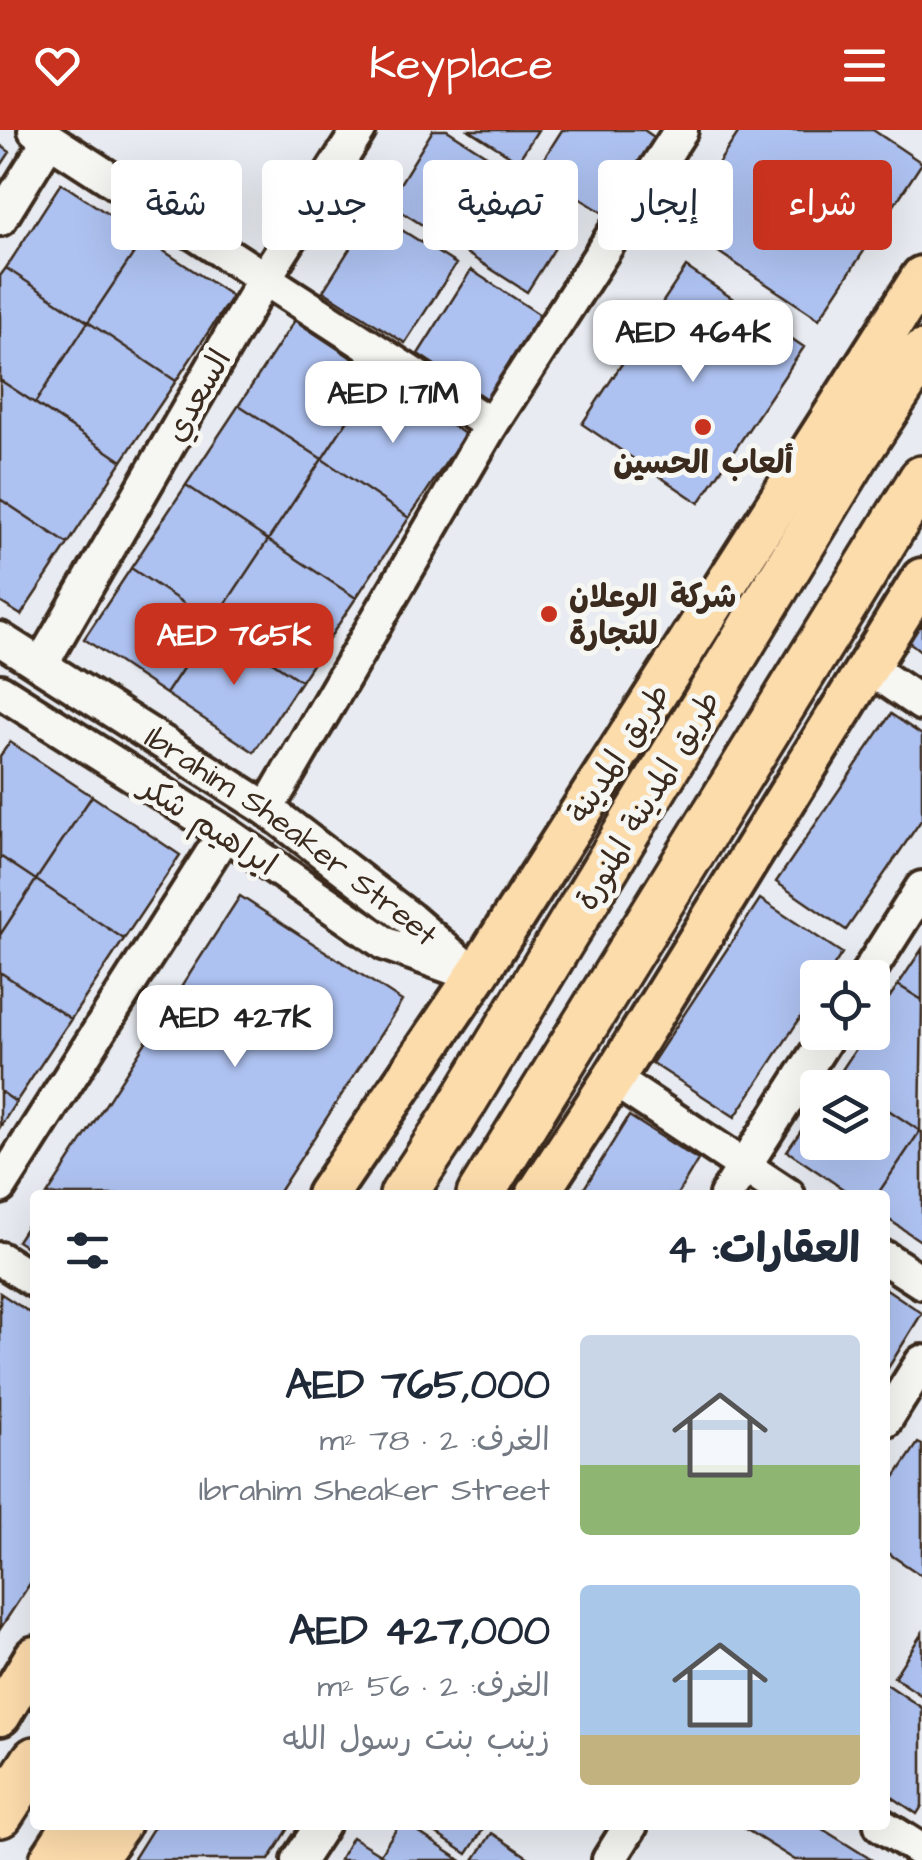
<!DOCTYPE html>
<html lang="ar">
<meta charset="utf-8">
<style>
:root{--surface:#fff;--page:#f2f2f3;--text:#1f2937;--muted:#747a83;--accent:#c8321e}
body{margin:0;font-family:"Architects Daughter","Playpen Sans Arabic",sans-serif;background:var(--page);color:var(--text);direction:rtl;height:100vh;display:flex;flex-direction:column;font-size:38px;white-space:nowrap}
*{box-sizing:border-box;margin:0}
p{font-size:32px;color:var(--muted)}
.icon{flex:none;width:55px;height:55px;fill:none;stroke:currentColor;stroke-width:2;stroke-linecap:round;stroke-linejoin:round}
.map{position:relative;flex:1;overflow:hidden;direction:ltr}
.sheet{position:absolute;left:30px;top:1060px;width:860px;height:640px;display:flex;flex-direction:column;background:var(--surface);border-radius:10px;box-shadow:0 10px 40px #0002;direction:rtl}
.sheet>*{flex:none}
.banner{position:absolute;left:30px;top:30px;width:862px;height:90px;direction:rtl;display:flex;gap:20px}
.buttons{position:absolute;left:800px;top:830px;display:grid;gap:20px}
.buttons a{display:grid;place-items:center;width:90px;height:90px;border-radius:10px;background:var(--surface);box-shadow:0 10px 40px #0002;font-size:50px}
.price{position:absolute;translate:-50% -85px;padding:0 22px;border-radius:20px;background:#fff;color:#222;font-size:32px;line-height:65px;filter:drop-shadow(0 2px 5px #0008)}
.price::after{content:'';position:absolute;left:50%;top:60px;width:30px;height:22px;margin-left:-15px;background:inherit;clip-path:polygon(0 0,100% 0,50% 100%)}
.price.selected{background:var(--accent);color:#fff}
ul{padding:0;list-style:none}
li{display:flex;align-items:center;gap:30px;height:250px;padding:0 30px}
li span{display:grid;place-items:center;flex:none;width:280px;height:200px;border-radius:10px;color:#555}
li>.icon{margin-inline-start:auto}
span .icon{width:120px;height:120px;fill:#fffc;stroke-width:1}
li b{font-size:42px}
h2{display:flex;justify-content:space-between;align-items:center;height:120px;padding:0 30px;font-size:42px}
.chip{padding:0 35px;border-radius:10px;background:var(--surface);box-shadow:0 10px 40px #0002;font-size:35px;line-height:90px}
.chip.selected{background:var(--accent);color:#fff}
header{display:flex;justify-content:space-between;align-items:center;height:130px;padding:0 30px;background:var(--accent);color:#fff;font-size:45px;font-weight:600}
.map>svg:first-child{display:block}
.building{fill:#aec2f1;stroke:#3b2a1e;stroke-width:2.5}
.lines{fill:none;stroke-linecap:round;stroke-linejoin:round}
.minor-casing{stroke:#3b2a1e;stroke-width:40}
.major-casing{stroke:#3b2a1e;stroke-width:48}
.highway-casing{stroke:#3b2a1e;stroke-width:52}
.minor{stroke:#f6f6f2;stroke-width:32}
.major{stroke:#fddcac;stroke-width:40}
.highway{stroke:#fddcac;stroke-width:45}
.poi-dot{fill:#c8321e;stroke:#f6f6f2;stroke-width:4}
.labels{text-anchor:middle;stroke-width:10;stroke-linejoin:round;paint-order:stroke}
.street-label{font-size:32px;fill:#3b2a1e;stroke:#f6f6f2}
.poi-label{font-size:32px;font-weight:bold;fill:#3b2a1e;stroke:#f6f6f2}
</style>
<header><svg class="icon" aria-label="menu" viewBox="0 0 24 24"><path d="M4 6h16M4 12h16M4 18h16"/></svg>Keyplace<svg class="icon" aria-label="heart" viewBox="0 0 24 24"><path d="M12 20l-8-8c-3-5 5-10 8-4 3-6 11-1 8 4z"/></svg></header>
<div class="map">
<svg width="922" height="1730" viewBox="0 0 922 1730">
<rect width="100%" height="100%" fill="#e8ecf2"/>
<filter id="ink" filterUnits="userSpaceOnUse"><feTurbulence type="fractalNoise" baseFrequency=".01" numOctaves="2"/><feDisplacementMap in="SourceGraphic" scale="20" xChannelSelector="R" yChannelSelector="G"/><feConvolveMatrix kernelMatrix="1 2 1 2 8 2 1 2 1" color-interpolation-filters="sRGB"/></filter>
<g filter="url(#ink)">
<!-- building -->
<path class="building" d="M 433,0 L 447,0 L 577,83 L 527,162 L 388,73 Z
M 469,0 L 538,0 L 518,31 Z
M 562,0 L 644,0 L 657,9 L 608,86 L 536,41 Z
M 740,0 L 873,0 L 922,33 L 819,189 L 678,95 Z
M 0,15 L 10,22 L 0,37 Z
M 61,53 L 144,108 L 88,192 L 6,138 Z
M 373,82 L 456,134 L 405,213 L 323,161 Z
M 144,108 L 232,166 L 176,251 L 88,192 Z
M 686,137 L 804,217 L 699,373 L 582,294 Z
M 6,138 L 88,192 L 35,273 L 0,250 L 0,146 Z
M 471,140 L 542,186 L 488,270 L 418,224 Z
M 295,190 L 377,245 L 322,329 L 239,275 Z
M 88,192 L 176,251 L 122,331 L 35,273 Z
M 377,245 L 465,304 L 409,388 L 322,329 Z
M 0,250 L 122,331 L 68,414 L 0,369 Z
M 239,275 L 322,329 L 268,410 L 186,355 Z
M 322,329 L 409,388 L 356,468 L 268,410 Z
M 186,355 L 268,410 L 213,493 L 131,438 Z
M 0,369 L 68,414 L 21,485 L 0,472 Z
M 268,410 L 356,468 L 301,551 L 213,493 Z
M 131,438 L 213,493 L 166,564 L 84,509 Z
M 213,493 L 301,551 L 254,622 L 166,564 Z
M 922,493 L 922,522 L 909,512 Z
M 891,584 L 922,605 L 922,689 L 846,800 L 776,752 Z
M 10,612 L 92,666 L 36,750 L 0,726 L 0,626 Z
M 92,666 L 180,725 L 124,809 L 36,750 Z
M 0,726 L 36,750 L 0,805 Z
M 36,750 L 124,809 L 71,889 L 0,842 L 0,805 Z
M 240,766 L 402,871 L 277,1065 L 47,1065 Z
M 760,769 L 842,823 L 826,848 L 818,848 L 818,861 L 735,987 L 652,933 Z
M 922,819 L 922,870 L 898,855 Z
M 0,842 L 71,889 L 16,972 L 0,961 Z
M 898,855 L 922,870 L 920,1001 L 872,969 L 872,958 L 855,958 L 838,946 L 867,902 L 872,902 L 872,893 Z
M 838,946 L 855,958 L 830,958 Z
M 0,961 L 16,972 L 0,997 Z
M 872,969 L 920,1001 L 877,1065 L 852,1065 L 787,1021 L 818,976 L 818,1012 L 872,1012 Z
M 629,986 L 698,1030 L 677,1065 L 580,1065 Z
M 920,1001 L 922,1002 L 922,1112 L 885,1087 L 885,1065 L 877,1065 Z
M 35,1083 L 35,1123 L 17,1111 Z
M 885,1158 L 922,1183 L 885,1243 Z
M 0,1163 L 35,1186 L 35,1446 L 0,1499 Z
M 918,1313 L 922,1315 L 922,1446 L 885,1421 L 885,1362 Z
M 922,1503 L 922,1566 L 894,1547 Z
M 885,1553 L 922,1578 L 922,1676 L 917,1684 L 885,1662 Z
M 155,1695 L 291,1695 L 269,1730 L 133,1730 Z
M 399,1695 L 408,1695 L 460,1730 L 390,1730 L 380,1724 Z
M 423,1695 L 486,1695 L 467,1724 Z
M 739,1695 L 816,1695 L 872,1730 L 795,1730 Z
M 492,1703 L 532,1730 L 474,1730 Z
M 352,1707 L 380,1724 L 390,1730 L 339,1730 Z"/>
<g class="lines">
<!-- minor casing -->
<g class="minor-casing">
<g id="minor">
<path d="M 35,0 L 491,295"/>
<path d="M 0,89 L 49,10"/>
<path id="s1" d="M 0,509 L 267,679 L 410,789 L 476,846"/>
<path d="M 41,535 L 264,149 L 359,0"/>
<path d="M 866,536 L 922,574"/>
<path d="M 0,561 L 225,703 L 386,814 L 456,839"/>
<path d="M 267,679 L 491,295 L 681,0"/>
<path d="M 865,848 L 922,758"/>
<path d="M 613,949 L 788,1065"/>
<path d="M 0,1057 L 225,703"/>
<path d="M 726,1065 L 830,902"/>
<path d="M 885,1128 L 922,1152"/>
<path d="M 0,1129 L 35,1151"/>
<path d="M 885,1291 L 922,1232"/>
<path d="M 881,1695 L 922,1721"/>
<path d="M 299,1730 L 322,1695"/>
<path d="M 609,1730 L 631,1695"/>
</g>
</g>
<!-- major casing -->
<g class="major-casing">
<path id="major" d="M 327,1065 L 476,846 L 922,147
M 537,1065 L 613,949 L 922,449
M 0,1585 L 35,1527
M 94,1730 L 119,1695"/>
</g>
<!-- highway casing -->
<g class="highway-casing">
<path id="highway" d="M 403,1065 L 453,989 L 856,325 L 922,224
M 480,1065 L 922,349
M 0,1684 L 35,1630
M 53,1730 L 76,1695"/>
</g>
<!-- minor -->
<use href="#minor" class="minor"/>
<!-- major -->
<use href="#major" class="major"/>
<!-- highway -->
<use href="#highway" class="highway"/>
</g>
</g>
<!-- markers -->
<g class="poi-dot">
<circle cx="703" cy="297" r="10"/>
<circle cx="549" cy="484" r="10"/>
</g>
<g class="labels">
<!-- street labels -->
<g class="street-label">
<text transform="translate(197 265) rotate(-60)" y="11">السعدي</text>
<text transform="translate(618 623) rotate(-57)" y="11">طريق المدينة</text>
<text transform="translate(647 670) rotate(-59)" y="11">طريق المدينة المنورة</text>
<text transform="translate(209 695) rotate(33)" y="11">ابراهيم شكر</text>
<text dy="11" stroke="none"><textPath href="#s1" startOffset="352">Ibrahim Sheaker Street</textPath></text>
</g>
<!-- poi labels -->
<g class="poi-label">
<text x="703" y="343">ألعاب الحسين</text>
<text x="569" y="477" text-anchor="start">شركة الوعلان<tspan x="569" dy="37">للتجارة</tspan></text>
</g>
</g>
</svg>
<div class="buttons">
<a><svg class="icon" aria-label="locate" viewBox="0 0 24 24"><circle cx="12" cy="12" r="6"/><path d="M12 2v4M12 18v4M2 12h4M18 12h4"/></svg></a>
<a><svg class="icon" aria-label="layers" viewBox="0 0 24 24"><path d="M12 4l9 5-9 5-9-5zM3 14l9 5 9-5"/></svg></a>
</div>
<b class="price" style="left:693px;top:255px">AED 464K</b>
<b class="price" style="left:393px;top:316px">AED 1.71M</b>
<b class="price selected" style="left:234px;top:558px">AED 765K</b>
<b class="price" style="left:235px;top:940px">AED 427K</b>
<div class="banner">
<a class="chip selected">شراء</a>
<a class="chip">إيجار</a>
<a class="chip">تصفية</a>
<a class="chip">جديد</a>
<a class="chip">شقة</a>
</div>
<section class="sheet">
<h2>العقارات: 4<svg class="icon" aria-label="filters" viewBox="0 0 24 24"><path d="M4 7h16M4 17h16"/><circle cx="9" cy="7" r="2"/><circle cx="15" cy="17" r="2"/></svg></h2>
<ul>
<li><span style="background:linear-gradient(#c9d6e8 65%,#8fb573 0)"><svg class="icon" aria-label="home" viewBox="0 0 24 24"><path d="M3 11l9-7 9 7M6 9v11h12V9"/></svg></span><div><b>AED 765,000</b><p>الغرف: 2 · 78 m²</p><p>Ibrahim Sheaker Street</p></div></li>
<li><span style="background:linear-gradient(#a9c7e8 75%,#c2b280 0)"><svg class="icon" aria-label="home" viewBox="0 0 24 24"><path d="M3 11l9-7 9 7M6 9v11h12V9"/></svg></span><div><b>AED 427,000</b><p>الغرف: 2 · 56 m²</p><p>زينب بنت رسول الله</p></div></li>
</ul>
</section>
</div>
